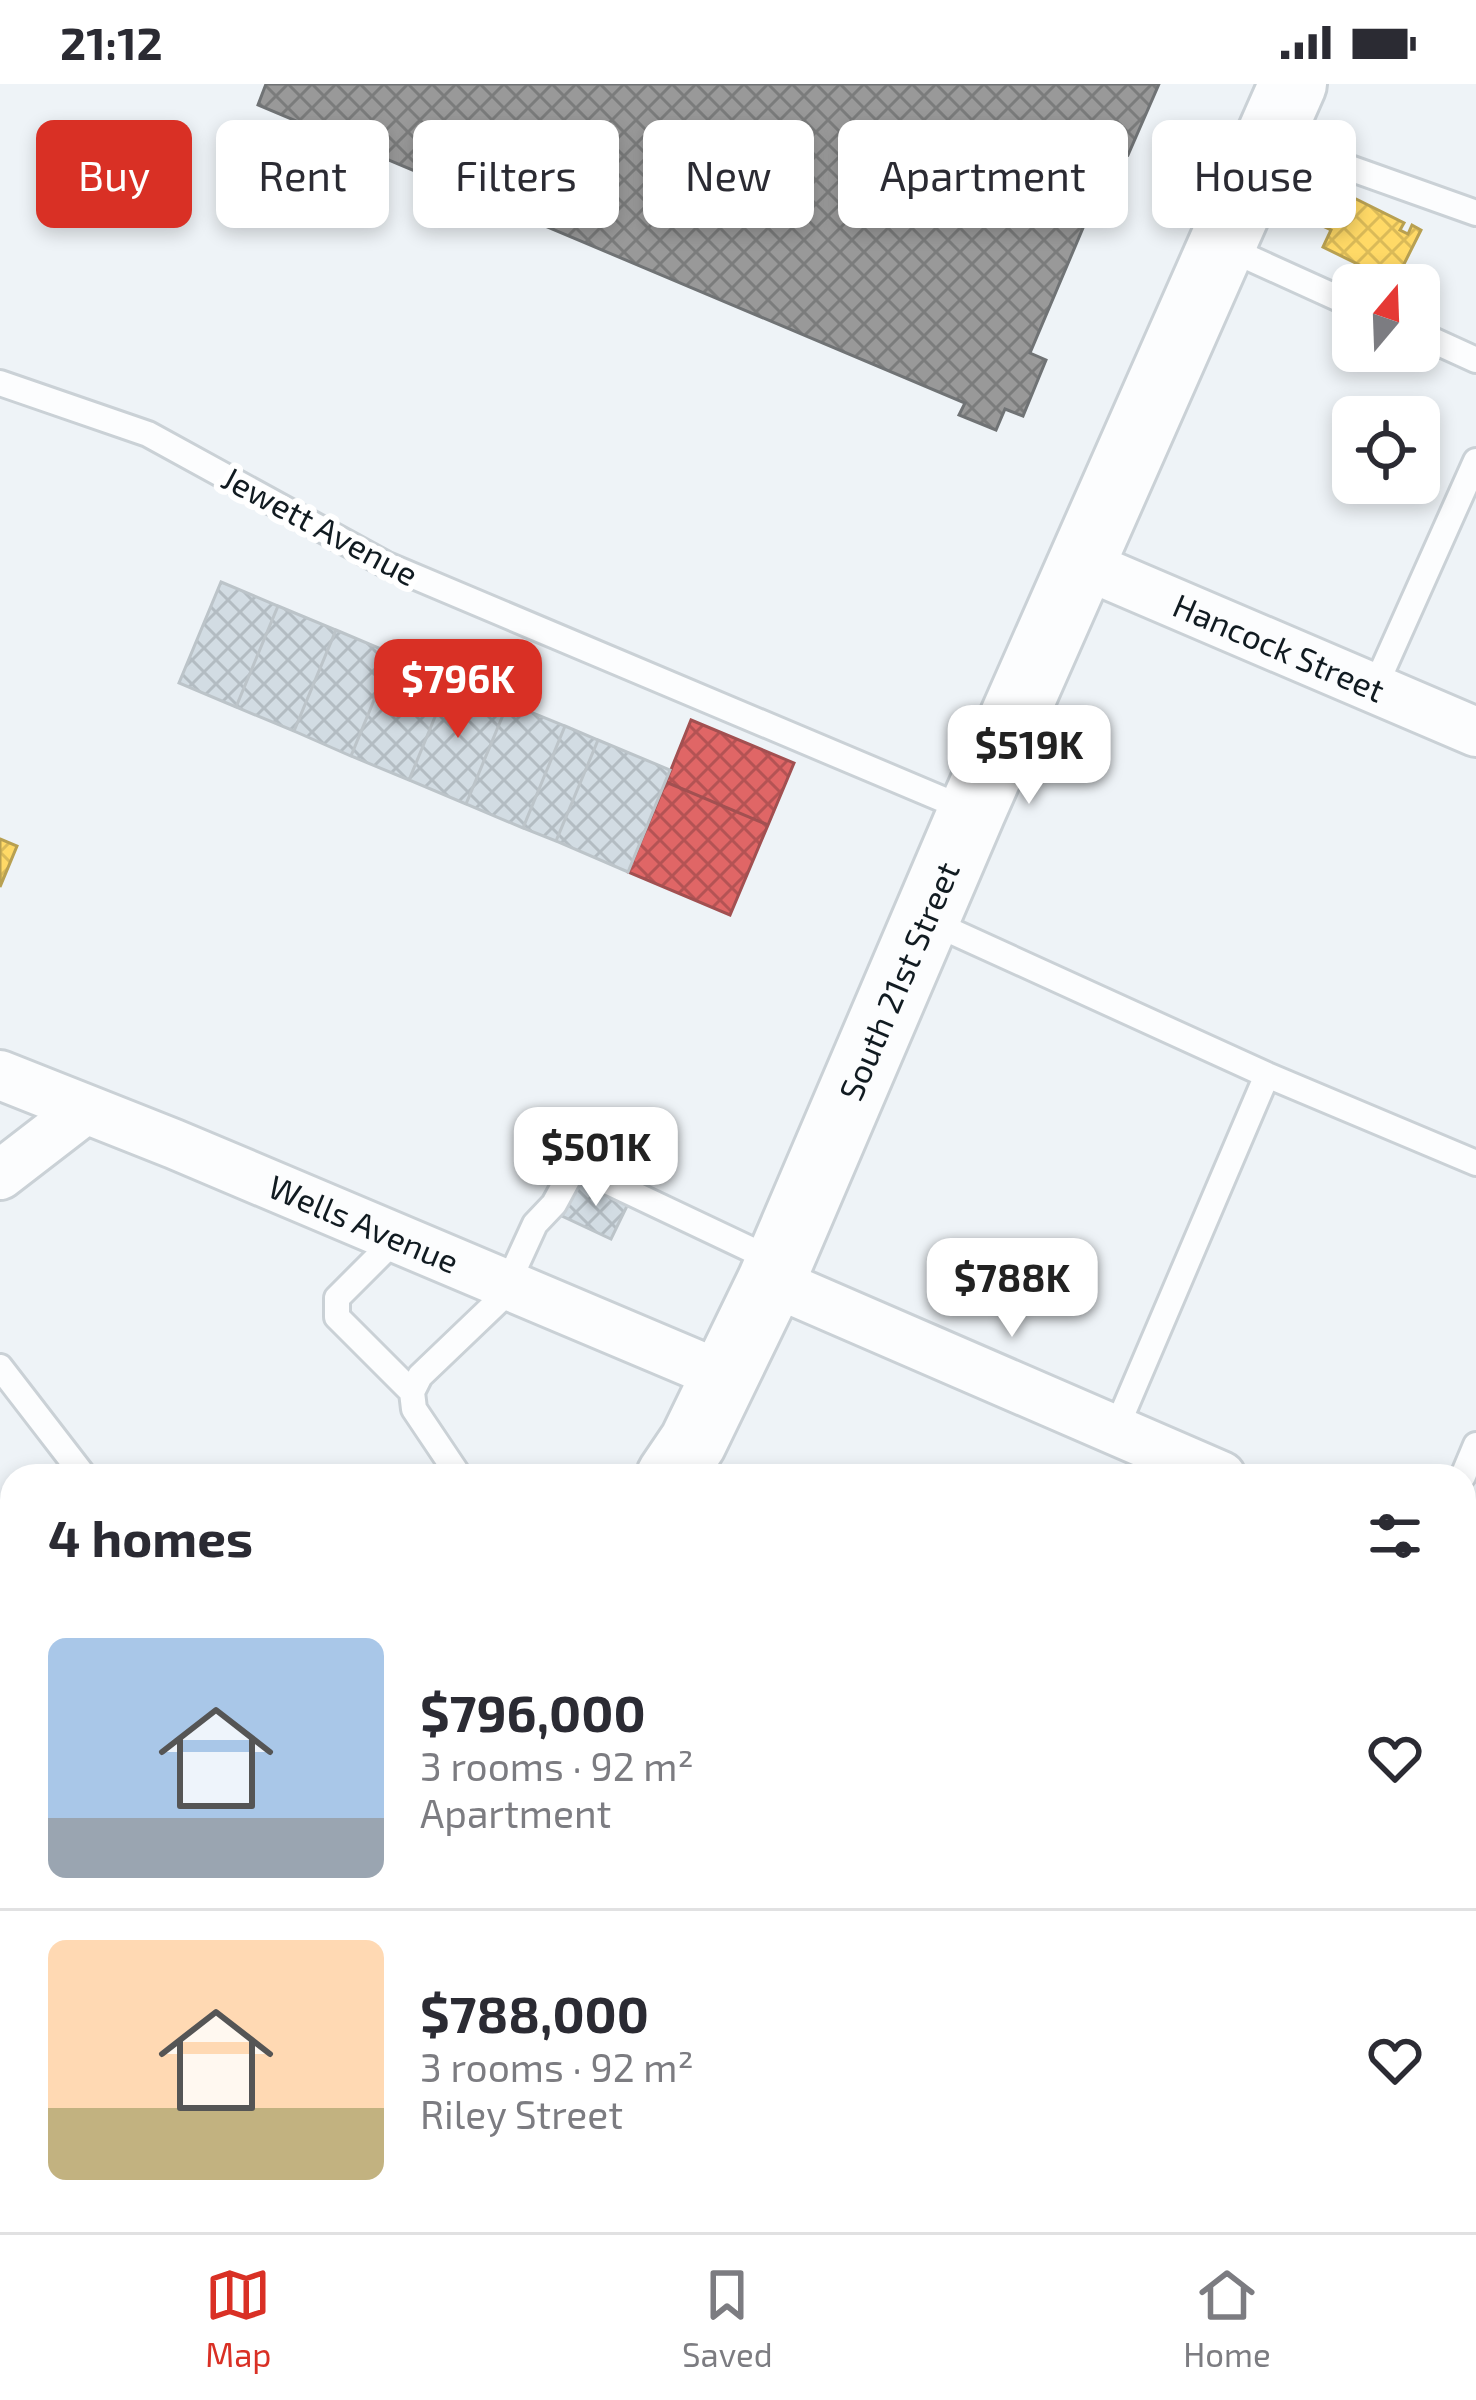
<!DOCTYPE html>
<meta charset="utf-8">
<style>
:root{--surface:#fff;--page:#f7f7f7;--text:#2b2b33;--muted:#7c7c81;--line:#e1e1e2;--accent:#d93025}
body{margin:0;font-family:"Exo 2",sans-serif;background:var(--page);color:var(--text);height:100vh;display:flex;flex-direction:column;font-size:45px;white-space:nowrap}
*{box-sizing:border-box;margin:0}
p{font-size:39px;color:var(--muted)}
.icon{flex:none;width:66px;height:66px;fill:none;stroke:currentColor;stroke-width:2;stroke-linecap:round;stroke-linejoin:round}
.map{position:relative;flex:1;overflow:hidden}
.drawer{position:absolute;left:0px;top:1380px;width:1476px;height:768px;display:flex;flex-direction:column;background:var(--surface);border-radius:36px 36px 0 0;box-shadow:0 6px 18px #0003}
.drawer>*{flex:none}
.guide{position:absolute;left:36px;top:36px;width:1404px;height:108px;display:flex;gap:24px}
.needle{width:78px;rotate:19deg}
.controls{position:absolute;left:1332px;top:180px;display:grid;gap:24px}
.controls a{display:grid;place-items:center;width:108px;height:108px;border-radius:18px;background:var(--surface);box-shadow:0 6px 18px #0003;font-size:60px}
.price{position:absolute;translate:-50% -102px;padding:0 27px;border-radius:24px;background:#fff;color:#222;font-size:39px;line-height:78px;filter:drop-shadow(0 3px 6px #0008)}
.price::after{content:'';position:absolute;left:50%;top:72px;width:36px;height:27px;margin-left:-18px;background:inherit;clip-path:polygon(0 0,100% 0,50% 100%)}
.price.on{background:var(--accent);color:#fff}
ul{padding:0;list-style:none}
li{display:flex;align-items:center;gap:36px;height:300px;padding:0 48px}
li+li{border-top:3px solid var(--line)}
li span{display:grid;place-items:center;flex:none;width:336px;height:240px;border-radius:18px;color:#555}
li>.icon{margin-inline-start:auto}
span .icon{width:144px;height:144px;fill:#fffc;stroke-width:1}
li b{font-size:51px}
h2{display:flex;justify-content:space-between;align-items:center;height:144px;padding:0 48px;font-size:51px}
.pill{padding:0 42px;border-radius:18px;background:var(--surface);box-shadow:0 6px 18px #0003;font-size:42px;line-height:108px}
.pill.on{background:var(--accent);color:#fff}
.status{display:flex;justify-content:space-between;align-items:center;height:84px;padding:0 60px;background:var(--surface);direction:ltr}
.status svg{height:33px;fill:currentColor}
.menu{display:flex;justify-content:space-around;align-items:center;height:168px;border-top:3px solid var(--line);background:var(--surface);font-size:33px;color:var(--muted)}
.menu a{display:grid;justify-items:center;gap:6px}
.menu .on{color:var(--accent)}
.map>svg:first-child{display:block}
.green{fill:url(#green-dots)}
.homes{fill:url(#homes-cross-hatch);stroke:#b8a051;stroke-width:3}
.shops{fill:url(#shops-cross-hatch);stroke:#a25051;stroke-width:3}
.industry{fill:url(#industry-cross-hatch);stroke:#707375;stroke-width:3}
.building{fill:url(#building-cross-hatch);stroke:#bcc4c9;stroke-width:3}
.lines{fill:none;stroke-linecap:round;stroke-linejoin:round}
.lane-casing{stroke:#cad1d6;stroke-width:30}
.street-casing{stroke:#cad1d6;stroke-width:54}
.secondary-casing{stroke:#cad1d6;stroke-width:72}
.lane{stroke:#fcfdfe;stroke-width:24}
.street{stroke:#fcfdfe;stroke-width:48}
.secondary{stroke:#fcfdfe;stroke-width:66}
.labels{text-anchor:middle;stroke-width:12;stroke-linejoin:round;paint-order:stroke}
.street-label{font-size:33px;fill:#111b21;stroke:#fff}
</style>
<div class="status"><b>21:12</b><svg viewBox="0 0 49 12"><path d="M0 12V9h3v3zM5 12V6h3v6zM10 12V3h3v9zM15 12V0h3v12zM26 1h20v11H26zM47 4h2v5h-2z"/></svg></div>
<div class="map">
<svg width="1476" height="2148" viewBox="0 0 1476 2148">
<defs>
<pattern id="green-dots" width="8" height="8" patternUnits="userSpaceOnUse" patternTransform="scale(3)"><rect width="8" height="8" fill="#f5e5ec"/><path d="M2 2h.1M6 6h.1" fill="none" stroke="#d1c4ca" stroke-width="1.8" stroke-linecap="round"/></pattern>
<pattern id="homes-cross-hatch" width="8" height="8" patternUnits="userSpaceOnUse" patternTransform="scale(3)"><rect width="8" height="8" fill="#ffd966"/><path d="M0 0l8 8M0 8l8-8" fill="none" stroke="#daba58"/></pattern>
<pattern id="shops-cross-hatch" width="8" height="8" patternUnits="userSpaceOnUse" patternTransform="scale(3)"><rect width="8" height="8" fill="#e06666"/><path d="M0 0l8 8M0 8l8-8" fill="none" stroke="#b45354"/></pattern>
<pattern id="industry-cross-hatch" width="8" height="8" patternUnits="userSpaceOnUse" patternTransform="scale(3)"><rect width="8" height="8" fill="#999"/><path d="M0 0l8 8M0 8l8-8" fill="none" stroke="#7b7c7c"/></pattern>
<pattern id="building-cross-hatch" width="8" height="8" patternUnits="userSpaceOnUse" patternTransform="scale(3)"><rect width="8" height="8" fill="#d2dce3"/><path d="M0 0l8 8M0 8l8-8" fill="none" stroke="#b3bcc2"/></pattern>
</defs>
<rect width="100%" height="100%" fill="#eef3f7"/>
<!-- green -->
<path class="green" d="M 1464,1914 L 1476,1919 L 1476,2148 L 0,2148 L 0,1932 L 12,1923 L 12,2136 L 1464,2136 Z"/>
<!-- homes -->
<path class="homes" d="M 1348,111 L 1404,139 L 1400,146 L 1408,150 L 1412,141 L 1421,146 L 1398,192 L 1388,187 L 1384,193 L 1323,163 L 1331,146 L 1323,142 L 1332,126 L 1339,129 Z
M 0,755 L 17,762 L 0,803 Z"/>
<!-- shops -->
<path class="shops" d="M 691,636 L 794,679 L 768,741 L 666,698 Z
M 666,698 L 768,741 L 730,831 L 628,788 Z"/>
<!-- industry -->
<path class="industry" d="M 266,0 L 1159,0 L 1128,71 L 1116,66 L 1030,269 L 1046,276 L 1023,332 L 1005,325 L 996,346 L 959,331 L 965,319 L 258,21 Z"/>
<!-- building -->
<path class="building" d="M 221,498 L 278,522 L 236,623 L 179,599 Z
M 278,522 L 336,546 L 294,647 L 236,623 Z
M 336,546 L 393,570 L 351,672 L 294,647 Z
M 393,570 L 451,594 L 409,696 L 351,672 Z
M 451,594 L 508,619 L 466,720 L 409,696 Z
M 508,619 L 565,642 L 523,744 L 466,720 Z
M 565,642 L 598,656 L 556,757 L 523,744 Z
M 598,656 L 670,686 L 628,788 L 556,757 Z
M 581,1095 L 629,1118 L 611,1155 L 562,1132 Z"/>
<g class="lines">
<!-- lane casing -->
<g class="lane-casing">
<path id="lane" d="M 1271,56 L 1476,129
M 1223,162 L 1353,221
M 1419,250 L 1476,276
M 0,299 L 148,350 L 385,480 L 968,726
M 1374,605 L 1476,377
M 929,837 L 1267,991 L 1476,1079
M 397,1154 L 337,1214 L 337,1233 L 412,1308
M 507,1201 L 535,1140 L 554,1120 L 573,1085 L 581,1085 L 777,1178
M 0,1283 L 84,1392
M 1115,1347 L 1267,991
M 459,1392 L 414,1325 L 412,1308 L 420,1292 L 513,1203
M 1463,1392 L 1476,1361"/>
</g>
<!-- street casing -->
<g class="street-casing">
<g id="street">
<path id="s1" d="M 1083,480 L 1476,648"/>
<path id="s2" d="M 0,991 L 174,1060 L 723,1292"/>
<path d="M 0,1091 L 83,1027"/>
<path d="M 771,1197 L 1221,1392"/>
<path d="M 1464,1494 L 1476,1499"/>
<path d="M 1464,1914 L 1476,1919"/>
</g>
</g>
<!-- secondary casing -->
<g class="secondary-casing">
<g id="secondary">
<path id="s3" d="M 670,1392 L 693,1358 L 771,1197 L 972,727 L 1293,0"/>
<path d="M 0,1929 L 12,1920"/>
</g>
</g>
<!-- lane -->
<use href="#lane" class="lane"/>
<!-- street -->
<use href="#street" class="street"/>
<!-- secondary -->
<use href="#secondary" class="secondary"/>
</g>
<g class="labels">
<!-- street labels -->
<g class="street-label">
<text transform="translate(320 442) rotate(28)" y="12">Jewett Avenue</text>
<text dy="12" stroke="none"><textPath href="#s1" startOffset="213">Hancock Street</textPath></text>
<text dy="12" stroke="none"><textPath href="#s3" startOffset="546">South 21st Street</textPath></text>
<text dy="12" stroke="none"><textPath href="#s2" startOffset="393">Wells Avenue</textPath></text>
</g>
</g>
</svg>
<div class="controls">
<a><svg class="needle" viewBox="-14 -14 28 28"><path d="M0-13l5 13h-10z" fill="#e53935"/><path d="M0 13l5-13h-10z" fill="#7c7c81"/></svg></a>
<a><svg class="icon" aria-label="locate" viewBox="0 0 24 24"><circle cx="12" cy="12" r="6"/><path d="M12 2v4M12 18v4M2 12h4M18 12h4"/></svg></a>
</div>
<b class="price on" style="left:458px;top:657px">$796K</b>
<b class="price" style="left:1029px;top:723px">$519K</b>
<b class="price" style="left:596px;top:1125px">$501K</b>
<b class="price" style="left:1012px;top:1256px">$788K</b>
<div class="guide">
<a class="pill on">Buy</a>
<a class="pill">Rent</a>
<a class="pill">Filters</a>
<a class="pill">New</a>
<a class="pill">Apartment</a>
<a class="pill">House</a>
</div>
<section class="drawer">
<h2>4 homes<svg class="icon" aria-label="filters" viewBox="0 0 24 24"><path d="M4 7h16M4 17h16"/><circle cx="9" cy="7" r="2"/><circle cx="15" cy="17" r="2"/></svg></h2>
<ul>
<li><span style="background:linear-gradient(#a9c7e8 75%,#9aa5b1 0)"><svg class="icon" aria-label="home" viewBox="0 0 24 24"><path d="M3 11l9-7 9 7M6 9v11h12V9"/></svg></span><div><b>$796,000</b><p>3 rooms · 92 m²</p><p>Apartment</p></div><svg class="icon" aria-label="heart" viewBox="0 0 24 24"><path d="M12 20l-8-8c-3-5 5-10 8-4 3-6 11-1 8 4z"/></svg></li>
<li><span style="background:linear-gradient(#ffd9b3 70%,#c2b280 0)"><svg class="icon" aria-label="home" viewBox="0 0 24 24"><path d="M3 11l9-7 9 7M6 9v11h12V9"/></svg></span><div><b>$788,000</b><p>3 rooms · 92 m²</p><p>Riley Street</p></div><svg class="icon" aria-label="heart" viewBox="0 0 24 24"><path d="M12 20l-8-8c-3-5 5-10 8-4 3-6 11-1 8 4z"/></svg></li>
</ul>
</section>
</div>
<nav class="menu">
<a class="on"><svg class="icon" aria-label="map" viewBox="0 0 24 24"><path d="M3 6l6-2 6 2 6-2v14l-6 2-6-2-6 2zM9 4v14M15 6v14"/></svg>Map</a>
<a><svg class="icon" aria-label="saved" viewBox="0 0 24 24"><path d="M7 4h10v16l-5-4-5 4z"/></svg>Saved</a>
<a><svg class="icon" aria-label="home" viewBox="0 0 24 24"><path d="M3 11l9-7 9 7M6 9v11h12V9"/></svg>Home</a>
</nav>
